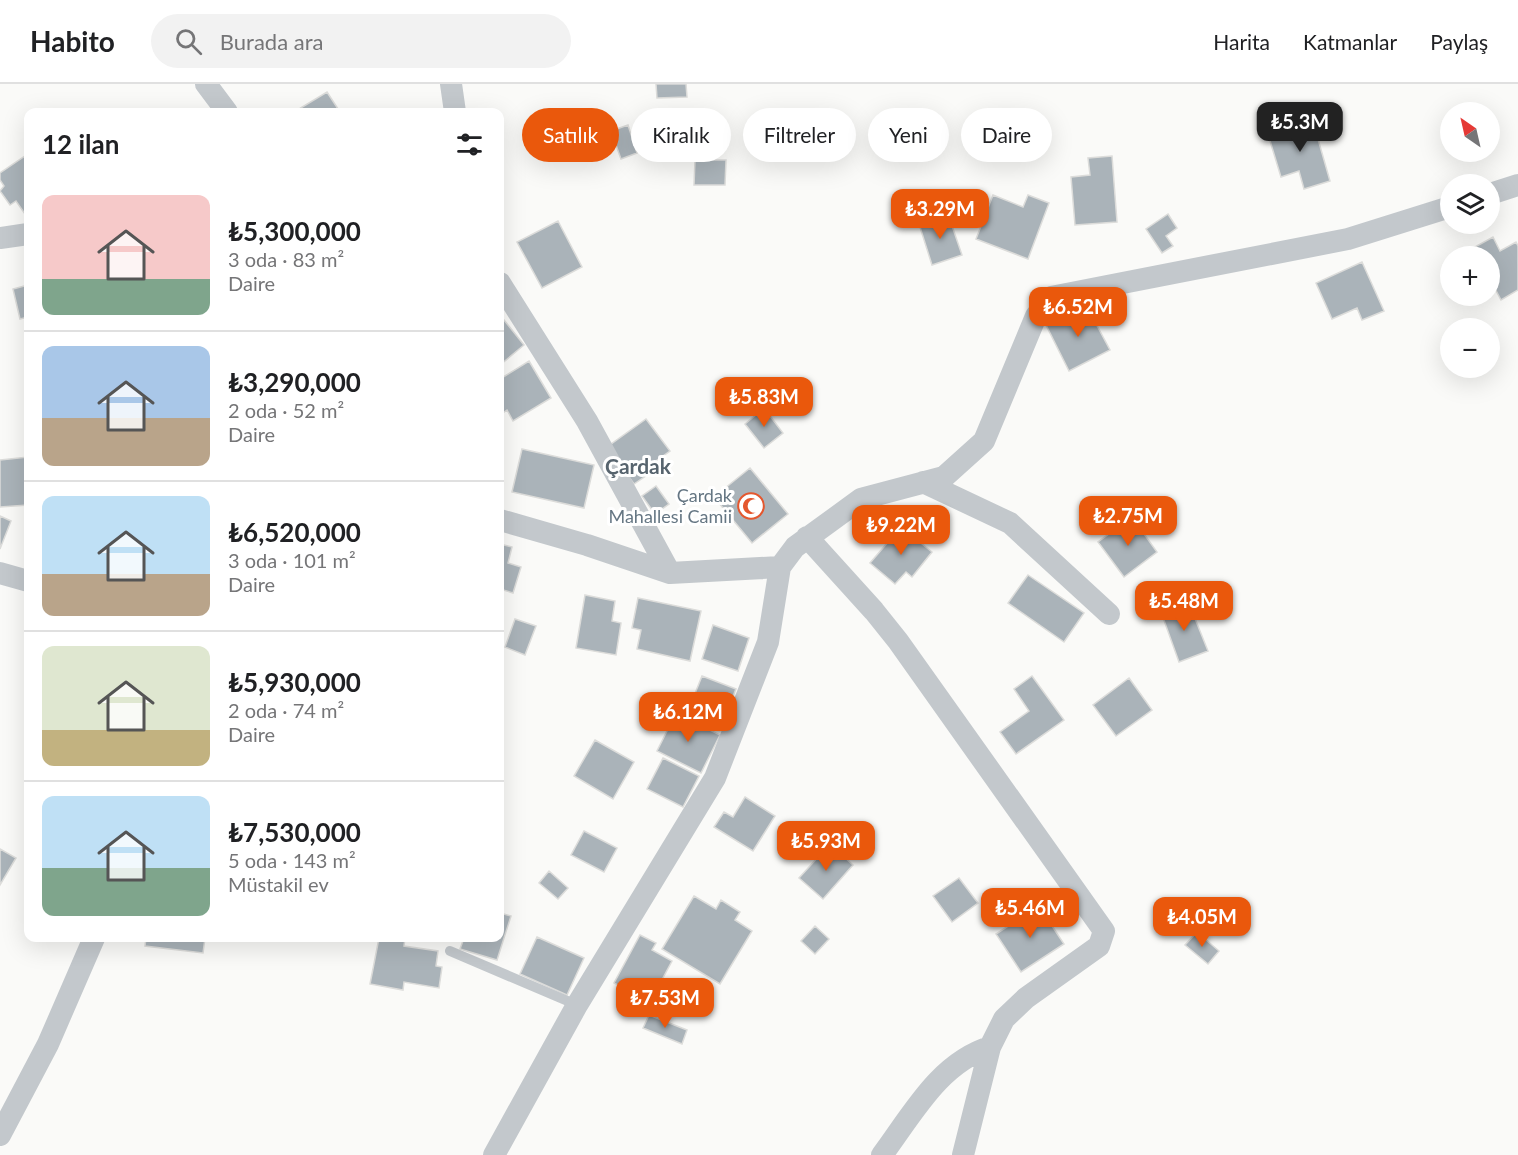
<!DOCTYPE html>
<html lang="tr">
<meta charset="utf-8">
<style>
:root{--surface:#fff;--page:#f2f2f2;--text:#202124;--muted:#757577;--line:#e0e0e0;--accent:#ea580c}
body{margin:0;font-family:Lato,sans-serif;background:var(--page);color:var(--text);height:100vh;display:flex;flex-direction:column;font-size:22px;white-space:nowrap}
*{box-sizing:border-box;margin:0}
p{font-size:20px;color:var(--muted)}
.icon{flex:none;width:33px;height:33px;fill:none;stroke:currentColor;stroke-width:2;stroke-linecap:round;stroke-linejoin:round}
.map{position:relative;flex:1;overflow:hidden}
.sheet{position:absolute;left:24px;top:24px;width:480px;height:834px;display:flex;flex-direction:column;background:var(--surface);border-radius:12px;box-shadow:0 6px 24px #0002}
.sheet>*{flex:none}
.top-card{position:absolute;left:522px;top:24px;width:570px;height:54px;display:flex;gap:12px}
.needle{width:39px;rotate:326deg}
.controls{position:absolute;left:1440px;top:18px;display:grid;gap:12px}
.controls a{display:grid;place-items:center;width:60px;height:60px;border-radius:50%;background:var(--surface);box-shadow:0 6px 24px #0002;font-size:30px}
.price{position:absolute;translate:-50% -51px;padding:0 14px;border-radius:12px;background:var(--accent);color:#fff;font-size:20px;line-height:39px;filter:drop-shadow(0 2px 3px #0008)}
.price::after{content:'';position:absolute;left:50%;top:36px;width:18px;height:14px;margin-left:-9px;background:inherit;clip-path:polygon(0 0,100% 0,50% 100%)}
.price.selected{background:#222;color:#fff}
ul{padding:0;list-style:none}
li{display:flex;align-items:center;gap:18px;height:150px;padding:0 18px}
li+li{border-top:2px solid var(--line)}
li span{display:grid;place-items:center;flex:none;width:168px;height:120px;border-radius:12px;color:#555}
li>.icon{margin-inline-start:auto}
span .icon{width:72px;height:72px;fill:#fffc;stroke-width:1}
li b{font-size:26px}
h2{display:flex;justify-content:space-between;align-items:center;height:72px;padding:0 18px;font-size:26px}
.chip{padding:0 21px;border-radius:27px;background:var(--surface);box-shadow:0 6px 24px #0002;font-size:21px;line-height:54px}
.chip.selected{background:var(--accent);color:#fff}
header{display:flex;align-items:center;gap:36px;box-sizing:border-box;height:84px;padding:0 30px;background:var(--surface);border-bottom:2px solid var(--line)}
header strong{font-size:28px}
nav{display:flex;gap:33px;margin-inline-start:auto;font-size:21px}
.search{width:420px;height:54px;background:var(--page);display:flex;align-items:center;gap:15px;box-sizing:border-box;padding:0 21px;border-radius:33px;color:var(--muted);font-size:22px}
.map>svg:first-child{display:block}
.building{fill:#aab3b9;stroke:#dcdcda;stroke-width:1.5}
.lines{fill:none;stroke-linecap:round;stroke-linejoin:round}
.lane{stroke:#c3c8cc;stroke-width:10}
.street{stroke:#c3c8cc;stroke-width:22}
.labels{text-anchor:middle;stroke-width:6;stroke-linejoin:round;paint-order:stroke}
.poi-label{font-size:18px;fill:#657683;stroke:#fff;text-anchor:end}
.quarter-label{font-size:21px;font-weight:bold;fill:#57646e;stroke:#fff}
</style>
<header>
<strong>Habito</strong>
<div class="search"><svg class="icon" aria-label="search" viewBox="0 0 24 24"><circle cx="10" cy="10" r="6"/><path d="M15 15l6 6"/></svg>Burada ara</div>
<nav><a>Harita</a><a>Katmanlar</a><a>Paylaş</a></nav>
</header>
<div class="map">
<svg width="1518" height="1071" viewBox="0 0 1518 1071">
<rect width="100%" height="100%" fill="#fafaf8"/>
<!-- building -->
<path class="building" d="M 656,0 L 686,0 L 687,13 L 657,14 Z
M 327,8 L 340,28 L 294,28 Z
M 1312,34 L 1330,97 L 1304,105 L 1299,87 L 1281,93 L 1267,47 Z
M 628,41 L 637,69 L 621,75 L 611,47 Z
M 28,70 L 28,128 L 25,130 L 16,117 L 10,121 L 0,107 L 4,102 L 0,96 L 0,89 Z
M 1112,72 L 1117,138 L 1075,141 L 1071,93 L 1090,91 L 1088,74 Z
M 695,76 L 726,76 L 725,101 L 694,101 Z
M 993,111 L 1023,123 L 1028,111 L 1049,119 L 1028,175 L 976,155 Z
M 948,130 L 962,171 L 932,181 L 919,140 Z
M 1168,130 L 1177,144 L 1166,152 L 1173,162 L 1162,169 L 1146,145 Z
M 558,137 L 582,183 L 542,204 L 517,158 Z
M 1493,153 L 1500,167 L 1516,158 L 1518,162 L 1518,206 L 1501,216 L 1490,195 L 1490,172 L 1477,172 L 1473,164 Z
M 1362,178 L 1384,227 L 1362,236 L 1357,224 L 1332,235 L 1316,199 Z
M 28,201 L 28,233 L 20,235 L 13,205 Z
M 1086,221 L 1110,266 L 1069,287 L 1046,241 Z
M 500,231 L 524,261 L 500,281 Z
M 529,277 L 551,314 L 513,337 L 507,326 L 500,331 L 500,295 Z
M 764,324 L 783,349 L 764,364 L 745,340 Z
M 646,335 L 670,367 L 649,382 L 653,387 L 634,400 L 607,363 Z
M 522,365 L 594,381 L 584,424 L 512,408 Z
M 28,373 L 28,421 L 0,423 L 0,376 Z
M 750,384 L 788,430 L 752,459 L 714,413 Z
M 656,402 L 669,420 L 655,430 L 642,412 Z
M 0,432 L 11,437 L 0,465 Z
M 1132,433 L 1157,468 L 1124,493 L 1098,458 Z
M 901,443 L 932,468 L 912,493 L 906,488 L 895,500 L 870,479 Z
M 500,460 L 512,463 L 508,479 L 521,483 L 513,509 L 500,505 Z
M 1028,491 L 1084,529 L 1064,558 L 1008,519 Z
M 585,511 L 615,517 L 612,537 L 621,539 L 616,571 L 576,564 Z
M 638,514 L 701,527 L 690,577 L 637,565 L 641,546 L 632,544 Z
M 1188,517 L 1208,567 L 1179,578 L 1161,528 Z
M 515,535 L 536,542 L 525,571 L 505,563 Z
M 713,541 L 749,554 L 738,587 L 702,575 Z
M 702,592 L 736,605 L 719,645 L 686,632 Z
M 1032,592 L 1064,636 L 1016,670 L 1000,648 L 1029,627 L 1014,605 Z
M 1129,594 L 1152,626 L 1116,652 L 1093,621 Z
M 676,629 L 720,651 L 701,689 L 657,667 Z
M 595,656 L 634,678 L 613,715 L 574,692 Z
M 663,674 L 699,692 L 683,723 L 647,705 Z
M 745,713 L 775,732 L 753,767 L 714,743 L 724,728 L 733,733 Z
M 584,747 L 617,764 L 604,788 L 571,771 Z
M 830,760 L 853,781 L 823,815 L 799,794 Z
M 0,765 L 16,774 L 0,801 Z
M 549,787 L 568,804 L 558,815 L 539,799 Z
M 959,794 L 978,819 L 952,838 L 933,812 Z
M 694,812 L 716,825 L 721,816 L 740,828 L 735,836 L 752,847 L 720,900 L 662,865 Z
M 1039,822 L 1064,860 L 1021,888 L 996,850 Z
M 500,829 L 511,832 L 497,876 L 460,865 L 464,854 L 500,854 Z
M 815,842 L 829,855 L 815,870 L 801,857 Z
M 1197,848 L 1219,867 L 1208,880 L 1185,861 Z
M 640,851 L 656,859 L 652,866 L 672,877 L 650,918 L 614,899 Z
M 537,853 L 584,874 L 567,911 L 520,890 Z
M 146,854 L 205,854 L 203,869 L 145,862 Z
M 379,854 L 405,854 L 404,862 L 438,867 L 436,882 L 442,883 L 439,904 L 404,898 L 403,906 L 370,900 Z
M 649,931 L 687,946 L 682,960 L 643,944 Z"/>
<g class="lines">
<!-- lane -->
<path class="lane" d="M 450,867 L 577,921"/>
<!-- street -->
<path class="street" d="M 206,0 L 227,28
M 451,0 L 455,28
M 1490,110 L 1518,101
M 0,154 L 28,150
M 500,199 L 587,337 L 670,489
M 923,398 L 1010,439 L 1109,530
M 500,436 L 587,461 L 670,489 L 780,483
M 807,453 L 874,527 L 898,557 L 1104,847 L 1099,862 L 1026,914 L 1004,935 L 990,963 L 963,1071
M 0,489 L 28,497
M 0,1051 L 48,960 L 94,854
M 494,1071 L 577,921 L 715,694 L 768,558 L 780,483 L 795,463 L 861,415 L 944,393 L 984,357 L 1036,232 L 1051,213 L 1348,155 L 1450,123
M 882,1071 C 912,1031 939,979 990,963"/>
</g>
<!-- icons -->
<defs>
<g id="mosque-ring" transform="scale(1.35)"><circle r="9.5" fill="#fff" stroke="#e4572e" stroke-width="1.5"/><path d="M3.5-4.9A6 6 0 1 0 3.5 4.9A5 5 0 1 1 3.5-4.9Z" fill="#e4572e"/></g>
</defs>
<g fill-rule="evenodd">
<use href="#mosque-ring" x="751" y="422"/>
</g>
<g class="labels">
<!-- poi labels -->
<g class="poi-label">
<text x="732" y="418">Çardak<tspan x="732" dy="21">Mahallesi Camii</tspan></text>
</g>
<!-- quarter labels -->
<g class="quarter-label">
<text x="638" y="390">Çardak</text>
</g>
</g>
</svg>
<div class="controls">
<a><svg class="needle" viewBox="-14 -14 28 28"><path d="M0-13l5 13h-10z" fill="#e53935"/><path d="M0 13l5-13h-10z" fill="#757577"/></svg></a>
<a><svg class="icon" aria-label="layers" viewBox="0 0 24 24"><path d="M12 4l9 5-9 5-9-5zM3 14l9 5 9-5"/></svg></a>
<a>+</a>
<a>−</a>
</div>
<b class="price selected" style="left:1300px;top:69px">₺5.3M</b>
<b class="price" style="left:940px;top:156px">₺3.29M</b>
<b class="price" style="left:1078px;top:254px">₺6.52M</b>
<b class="price" style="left:764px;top:344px">₺5.83M</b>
<b class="price" style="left:1128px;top:463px">₺2.75M</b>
<b class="price" style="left:901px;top:472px">₺9.22M</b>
<b class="price" style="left:1184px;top:548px">₺5.48M</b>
<b class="price" style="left:688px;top:659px">₺6.12M</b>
<b class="price" style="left:826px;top:788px">₺5.93M</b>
<b class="price" style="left:1030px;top:855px">₺5.46M</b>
<b class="price" style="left:1202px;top:864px">₺4.05M</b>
<b class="price" style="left:665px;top:945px">₺7.53M</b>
<div class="top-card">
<a class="chip selected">Satılık</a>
<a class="chip">Kiralık</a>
<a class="chip">Filtreler</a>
<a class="chip">Yeni</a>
<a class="chip">Daire</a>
</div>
<section class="sheet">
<h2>12 ilan<svg class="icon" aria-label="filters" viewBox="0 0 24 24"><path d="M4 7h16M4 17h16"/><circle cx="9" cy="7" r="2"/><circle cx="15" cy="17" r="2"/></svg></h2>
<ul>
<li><span style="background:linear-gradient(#f6c9c9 70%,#7fa58c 0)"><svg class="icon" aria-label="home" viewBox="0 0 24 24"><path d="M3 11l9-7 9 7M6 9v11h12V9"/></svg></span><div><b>₺5,300,000</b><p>3 oda · 83 m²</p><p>Daire</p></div></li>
<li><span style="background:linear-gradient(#a9c7e8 60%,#b9a48a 0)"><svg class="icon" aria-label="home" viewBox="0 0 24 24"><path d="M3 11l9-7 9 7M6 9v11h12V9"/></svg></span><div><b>₺3,290,000</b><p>2 oda · 52 m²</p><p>Daire</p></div></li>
<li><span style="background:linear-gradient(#bfe0f5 65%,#b9a48a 0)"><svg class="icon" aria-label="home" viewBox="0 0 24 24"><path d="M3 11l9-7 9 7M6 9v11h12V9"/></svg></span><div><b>₺6,520,000</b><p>3 oda · 101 m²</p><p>Daire</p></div></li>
<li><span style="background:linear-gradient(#dfe7d0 70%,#c2b280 0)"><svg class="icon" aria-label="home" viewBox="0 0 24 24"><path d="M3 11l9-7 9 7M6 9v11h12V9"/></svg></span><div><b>₺5,930,000</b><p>2 oda · 74 m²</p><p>Daire</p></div></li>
<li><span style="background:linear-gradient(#bfe0f5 60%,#7fa58c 0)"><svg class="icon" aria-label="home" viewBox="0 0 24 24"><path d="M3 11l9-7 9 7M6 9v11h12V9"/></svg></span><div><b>₺7,530,000</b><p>5 oda · 143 m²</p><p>Müstakil ev</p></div></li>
</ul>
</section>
</div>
